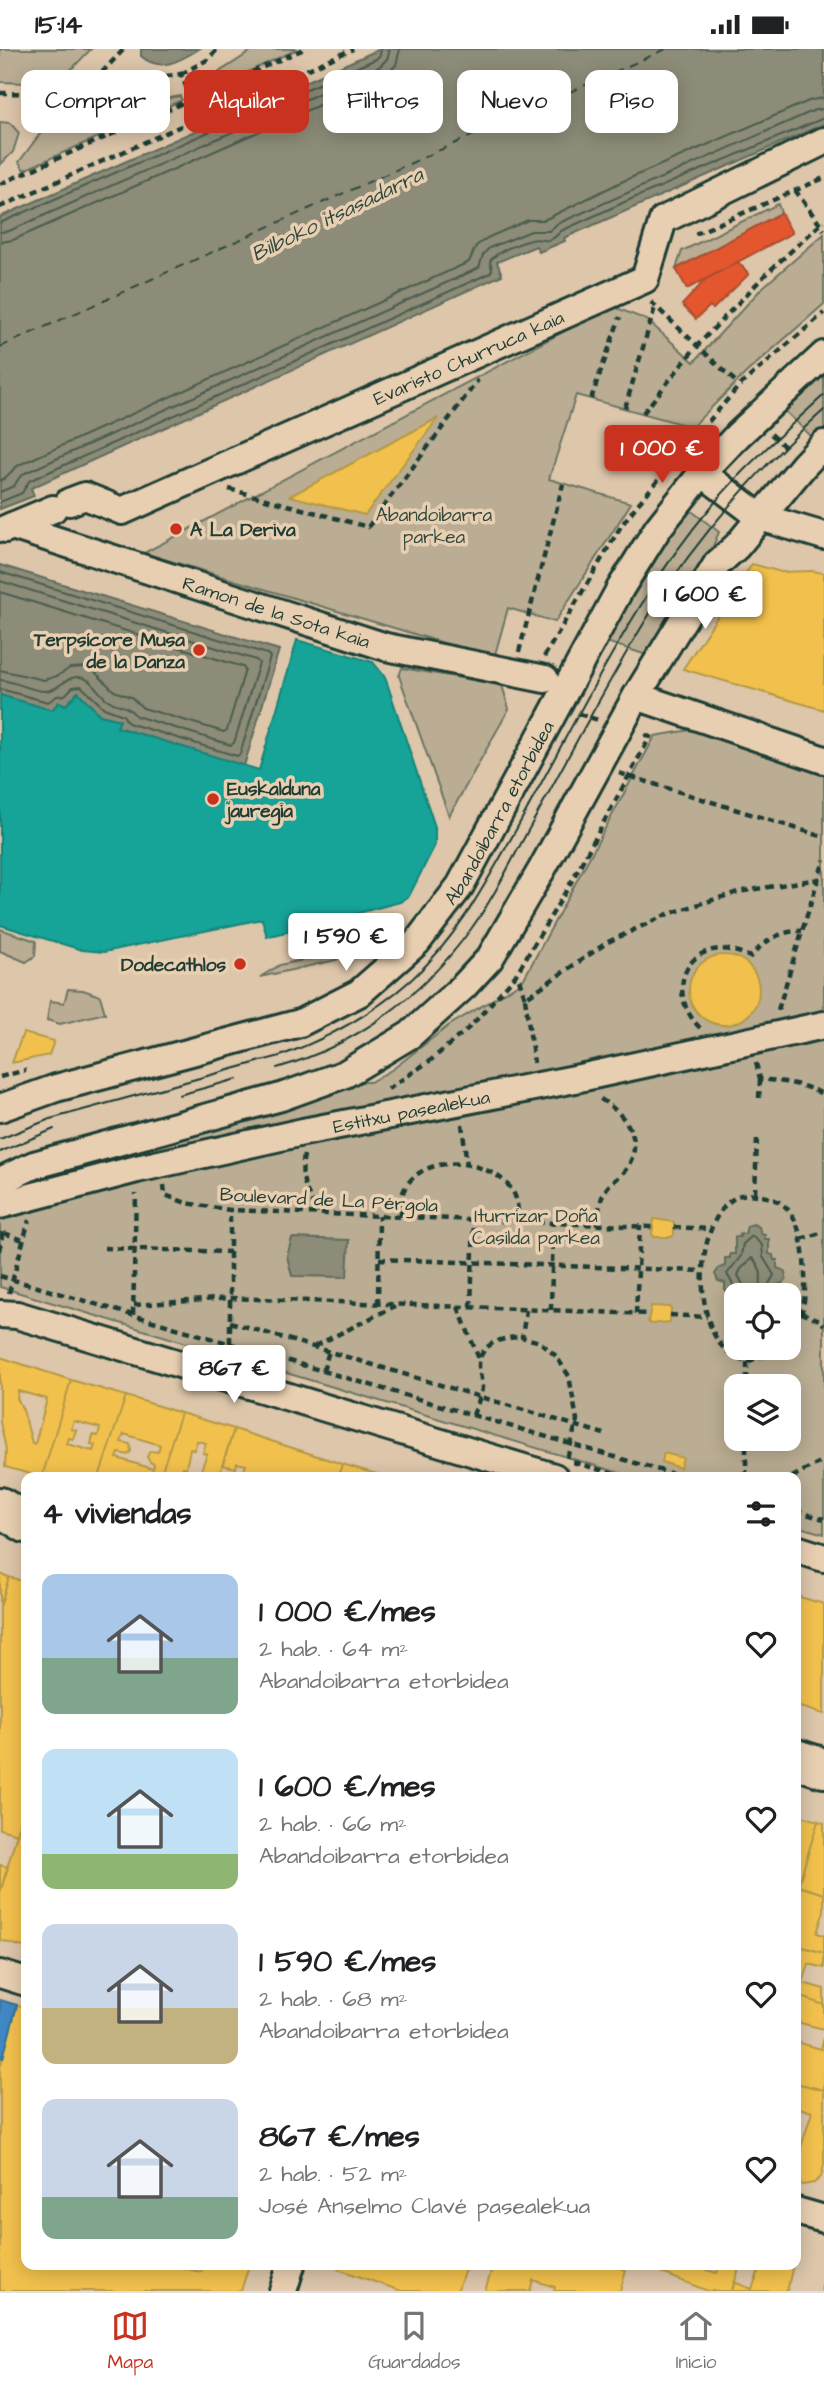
<!DOCTYPE html>
<html lang="es">
<meta charset="utf-8">
<style>
:root{--surface:#fff;--page:#f6f6f6;--text:#202124;--muted:#757577;--line:#e0e0e0;--accent:#c8321e}
body{margin:0;font-family:"Architects Daughter",sans-serif;background:var(--page);color:var(--text);height:100vh;display:flex;flex-direction:column;font-size:26px;white-space:nowrap}
*{box-sizing:border-box;margin:0}
p{font-size:23px;color:var(--muted)}
.icon{flex:none;width:38px;height:38px;fill:none;stroke:currentColor;stroke-width:2;stroke-linecap:round;stroke-linejoin:round}
.map{position:relative;flex:1;overflow:hidden}
.details{position:absolute;left:21px;top:1423px;width:780px;height:798px;display:flex;flex-direction:column;background:var(--surface);border-radius:14px;box-shadow:0 4px 18px #0003}
.details>*{flex:none}
.hud{position:absolute;left:21px;top:21px;width:782px;height:63px;display:flex;gap:14px}
.buttons{position:absolute;left:724px;top:1234px;display:grid;gap:14px}
.buttons a{display:grid;place-items:center;width:77px;height:77px;border-radius:14px;background:var(--surface);box-shadow:0 4px 18px #0003;font-size:35px}
.price{position:absolute;translate:-50% -60px;padding:0 16px;border-radius:7px;background:#fff;color:#222;font-size:23px;line-height:46px;filter:drop-shadow(0 2px 4px #0008)}
.price::after{content:'';position:absolute;left:50%;top:42px;width:21px;height:16px;margin-left:-10px;background:inherit;clip-path:polygon(0 0,100% 0,50% 100%)}
.price.on{background:var(--accent);color:#fff}
ul{padding:0;list-style:none}
li{display:flex;align-items:center;gap:21px;height:175px;padding:0 21px}
li span{display:grid;place-items:center;flex:none;width:196px;height:140px;border-radius:14px;color:#555}
li>.icon{margin-inline-start:auto}
span .icon{width:84px;height:84px;fill:#fffc;stroke-width:1}
li b{font-size:30px}
h2{display:flex;justify-content:space-between;align-items:center;height:84px;padding:0 21px;font-size:30px}
.pill{padding:0 24px;border-radius:14px;background:var(--surface);box-shadow:0 4px 18px #0003;font-size:24px;line-height:63px}
.pill.on{background:var(--accent);color:#fff}
.status{display:flex;justify-content:space-between;align-items:center;height:49px;padding:0 35px;background:var(--surface);direction:ltr}
.status svg{height:19px;fill:currentColor}
.menu{display:flex;justify-content:space-around;align-items:center;height:98px;border-top:2px solid var(--line);background:var(--surface);font-size:19px;color:var(--muted)}
.menu a{display:grid;justify-items:center;gap:4px}
.menu .on{color:var(--accent)}
.map>svg:first-child{display:block}
.green{fill:#baad93;stroke:#6c7564;stroke-width:2;fill-rule:evenodd}
.water{fill:#8c8c78;stroke:#606c5d;stroke-width:2}
.homes{fill:#f2c14e;stroke:#b39946;stroke-width:2;fill-rule:evenodd}
.shops{fill:#e4572e;stroke:#a94f30;stroke-width:2}
.schools{fill:#3f88c5;stroke:#35729a;stroke-width:2}
.public{fill:#17a398;stroke:#19847a;stroke-width:2}
.lines{fill:none;stroke-linecap:round;stroke-linejoin:round}
.shore{stroke:#4b5d4f;stroke-width:2}
.ferry{stroke:#2f493e;stroke-width:2;stroke-dasharray:9 7;stroke-linecap:butt}
.street-casing{stroke:#1f3d34;stroke-width:32}
.primary-casing{stroke:#1f3d34;stroke-width:44}
.path{stroke:#1f3d34;stroke-width:4.5;stroke-dasharray:7 5;stroke-linecap:butt}
.street{stroke:#e9cfb1;stroke-width:26}
.primary{stroke:#e9cfb1;stroke-width:38}
.tram{stroke:#1f3d34;stroke-width:2}
.poi-dot{fill:#c8321e;stroke:#e9cfb1;stroke-width:2.5}
.labels{text-anchor:middle;stroke-width:7;stroke-linejoin:round;paint-order:stroke}
.street-label{font-size:19px;fill:#1f3d34;stroke:#e9cfb1}
.park-label{font-size:19px;fill:#2e483e;stroke:#e9cfb1}
.poi-label{font-size:19px;font-weight:bold;fill:#1f3d34;stroke:#e9cfb1;text-anchor:start}
.water-label{font-size:21px;font-style:italic;fill:#2f493e;stroke:#e9cfb1}
</style>
<div class="status"><b>15:14</b><svg viewBox="0 0 49 12"><path d="M0 12V9h3v3zM5 12V6h3v6zM10 12V3h3v9zM15 12V0h3v12zM26 1h20v11H26zM47 4h2v5h-2z"/></svg></div>
<div class="map">
<svg width="824" height="2242" viewBox="0 0 824 2242">
<rect width="100%" height="100%" fill="#ddc6aa"/>
<filter id="ink" filterUnits="userSpaceOnUse"><feTurbulence type="fractalNoise" baseFrequency=".0143" numOctaves="2"/><feDisplacementMap in="SourceGraphic" scale="14" xChannelSelector="R" yChannelSelector="G"/><feConvolveMatrix kernelMatrix="1 2 1 2 8 2 1 2 1" color-interpolation-filters="sRGB"/></filter>
<g filter="url(#ink)">
<!-- green -->
<path class="green" d="M 0,0 L 91,0 C 82,9 72,21 62,28 C 45,38 19,33 0,33 Z
M 253,0 L 298,0 L 208,41 L 200,38 C 209,26 239,13 253,0 Z
M 180,47 L 182,51 L 24,121 L 19,113 L 40,85 L 57,67 L 71,62 L 126,57 Z
M 0,73 L 10,74 L 19,84 L 13,103 L 0,116 Z
M 778,155 L 781,164 L 676,220 L 682,202 Z
M 824,185 L 824,255 L 747,323 L 692,378 L 576,346 L 549,430 L 631,454 L 555,573 L 508,559 L 494,609 L 144,504 L 612,257 L 647,271 L 694,313 L 762,239 Z
M 824,323 L 824,383 L 815,391 L 783,360 Z
M 689,460 L 719,483 L 709,507 L 647,606 L 603,592 L 662,485 Z
M 402,619 L 502,636 L 509,660 L 449,767 L 399,627 Z
M 696,680 L 824,719 L 824,1485 L 796,1477 L 796,1428 L 633,1428 L 0,1238 L 0,1145 L 29,1129 L 347,1033 L 370,1033 L 393,1020 L 448,977 L 522,933 L 655,687 ZM 737,1246 L 789,1246 L 789,1298 L 737,1298 ZM 737,1337 L 789,1337 L 789,1390 L 737,1390 Z
M 0,880 L 36,892 L 35,907 L 26,913 L 0,902 Z
M 347,901 L 336,911 L 260,928 L 280,916 Z
M 68,940 L 83,941 L 100,947 L 105,964 L 60,975 L 47,971 L 50,952 L 64,954 Z"/>
<!-- water -->
<path class="water" d="M 141,0 L 199,0 C 180,12 160,24 141,7 Z
M 380,0 L 824,0 L 824,75 L 564,189 L 565,192 L 539,203 L 536,197 L 497,213 L 502,226 L 31,439 L 34,447 L 0,460 L 0,168 Z
M 0,516 L 279,601 L 244,717 L 117,678 L 120,671 L 100,666 L 78,643 L 66,656 L 59,653 L 52,661 L 0,646 Z
M 753,1175 L 759,1178 L 761,1185 L 765,1186 L 765,1190 L 769,1190 L 769,1205 L 773,1206 L 774,1211 L 777,1211 L 777,1219 L 785,1222 L 786,1230 L 783,1234 L 776,1236 L 776,1244 L 772,1244 L 771,1246 L 737,1246 L 737,1263 L 732,1263 L 732,1247 L 729,1247 L 729,1242 L 725,1242 L 725,1234 L 718,1232 L 715,1225 L 719,1219 L 725,1217 L 725,1209 L 730,1209 L 730,1205 L 735,1205 L 735,1188 L 740,1188 L 740,1185 L 745,1185 L 747,1177 Z
M 292,1189 L 349,1191 L 347,1228 L 292,1227 L 287,1207 Z"/>
<!-- homes -->
<path class="homes" d="M 438,369 L 365,466 L 290,447 Z
M 752,515 L 781,523 L 812,522 L 824,524 L 824,661 L 683,620 Z
M689 941a35 35 0 1 1 70 0a35 35 0 1 1-70 0Z
M 23,984 L 54,992 L 49,1006 L 12,1014 Z
M 654,1170 L 674,1173 L 674,1186 L 671,1188 L 654,1188 L 652,1185 Z
M 651,1257 L 669,1258 L 671,1260 L 670,1273 L 651,1275 L 648,1273 Z
M 0,1308 L 71,1331 L 42,1428 L 5,1418 L 6,1400 L 0,1373 ZM 18,1342 L 47,1350 L 35,1395 L 32,1394 L 23,1361 L 17,1349 Z
M 71,1331 L 126,1347 L 99,1428 L 42,1428 ZM 74,1372 L 100,1379 L 98,1387 L 93,1386 L 91,1395 L 95,1396 L 93,1402 L 67,1395 L 69,1389 L 73,1390 L 76,1381 L 71,1380 Z
M 126,1347 L 181,1364 L 160,1428 L 99,1428 ZM 124,1385 L 160,1396 L 158,1403 L 150,1402 L 147,1408 L 150,1413 L 154,1415 L 153,1420 L 117,1409 L 119,1404 L 128,1406 L 131,1402 L 130,1395 L 121,1393 Z
M 181,1364 L 234,1380 L 219,1428 L 203,1428 L 203,1425 L 200,1424 L 207,1405 L 203,1404 L 206,1394 L 197,1392 L 194,1401 L 190,1400 L 186,1419 L 183,1418 L 180,1428 L 160,1428 Z
M 234,1380 L 342,1415 L 338,1428 L 242,1428 L 246,1416 L 237,1414 L 236,1419 L 222,1416 Z
M 664,1404 L 683,1409 L 680,1419 L 662,1413 Z
M 342,1415 L 387,1428 L 338,1428 Z
M 0,1525 L 9,1528 L 0,1558 Z
M 9,1528 L 26,1533 L 26,1753 L 17,1785 L 0,1780 L 0,1558 Z
M 796,1547 L 824,1555 L 824,1665 L 796,1657 Z
M 26,1753 L 26,1899 L 0,1891 L 0,1844 Z
M 796,1765 L 818,1772 L 796,1844 Z
M 818,1772 L 824,1774 L 824,1845 L 798,1837 Z
M 0,1816 L 8,1818 L 0,1844 Z
M 798,1837 L 824,1845 L 824,1862 L 817,1884 L 824,1886 L 824,1904 L 796,1896 L 796,1844 Z
M 796,1896 L 824,1904 L 824,1919 L 809,1915 L 803,1934 L 824,1940 L 824,1956 L 796,1946 Z
M 796,1946 L 824,1956 L 824,1980 L 796,1973 Z
M 17,1956 L 26,1958 L 26,2216 L 184,2216 L 183,2219 L 201,2223 L 203,2216 L 249,2216 L 241,2242 L 0,2242 L 0,2019 Z
M 824,1989 L 824,2041 L 796,2034 L 796,1993 L 821,2000 Z
M 796,2034 L 824,2041 L 824,2116 L 821,2128 L 814,2134 L 803,2136 L 796,2134 L 796,2097 L 801,2098 L 812,2063 L 796,2058 Z
M 339,2216 L 418,2216 L 428,2219 L 429,2216 L 467,2216 L 457,2242 L 401,2242 L 338,2220 Z
M 469,2216 L 612,2216 L 626,2221 L 620,2242 L 554,2242 L 555,2238 L 533,2231 L 530,2242 L 485,2242 L 491,2223 Z
M 664,2216 L 701,2216 L 700,2219 L 717,2224 L 719,2216 L 740,2216 L 732,2242 L 708,2242 L 662,2224 Z
M 761,2216 L 793,2216 L 787,2242 L 732,2242 L 734,2233 L 752,2240 Z"/>
<!-- shops -->
<path class="shops" d="M 781,164 L 792,184 L 687,240 L 676,220 Z
M 738,213 L 749,225 L 713,260 L 710,257 L 696,270 L 682,256 L 706,230 Z"/>
<!-- schools -->
<path class="schools" d="M 0,1951 L 17,1956 L 3,2009 L 0,2008 Z"/>
<!-- public -->
<path class="public" d="M 297,591 L 373,613 L 385,628 L 435,778 L 435,796 L 409,847 L 400,853 L 267,888 L 262,870 L 104,903 L 82,901 L 0,876 L 0,646 L 52,661 L 59,653 L 66,656 L 78,643 L 100,666 L 120,671 L 117,678 L 259,721 Z"/>
<g class="lines">
<!-- shore -->
<path class="shore" d="M 0,174 L 376,10 L 380,6 L 381,0
M 0,183 L 9,182 L 379,18 L 387,10 L 390,0
M 0,193 L 13,191 L 385,27 L 396,16 L 400,0
M 0,432 C 9,428 12,419 21,415 L 469,213 L 476,197 L 487,189 L 528,171 L 544,171 L 621,133 L 811,51 L 824,49
M 0,443 L 14,437 L 19,429 L 25,424 L 479,219 L 483,206 L 489,199 L 531,182 L 549,182 L 557,175 L 815,61 L 824,60
M 0,453 L 22,444 L 29,432 L 490,224 L 492,221 L 490,212 C 497,202 519,194 531,191 C 544,187 546,199 561,182 L 629,151 L 824,69
M 0,523 L 267,605 L 270,608 L 240,705 L 237,707 L 128,674 L 123,666 L 104,659 L 81,637 L 73,638 L 65,646 L 57,647 L 48,653 L 0,640
M 0,532 L 256,611 L 259,614 L 234,694 L 231,696 L 136,667 C 126,654 120,659 108,651 C 96,643 90,623 72,629 C 63,632 55,643 43,642 C 29,641 15,632 0,631
M 0,543 L 243,618 L 245,621 L 227,681 L 224,683 L 143,659 L 131,648 L 114,642 L 95,623 L 86,618 L 70,619 L 57,627 L 44,631 L 0,621
M 739,1246 L 727,1225 L 741,1207 L 743,1195 L 752,1187 L 762,1196 L 763,1208 L 774,1226 L 769,1235 L 769,1246
M 748,1246 L 738,1226 L 741,1220 L 752,1209 C 765,1222 760,1229 760,1246"/>
<!-- ferry -->
<path class="ferry" d="M 0,298 L 666,0"/>
<!-- street casing -->
<g class="street-casing">
<g id="street">
<path d="M 702,424 L 760,468 L 824,487"/>
<path id="s1" d="M 69,453 L 85,447 L 122,462 L 645,230 L 663,171 L 824,92"/>
<path id="s2" d="M 12,477 L 386,598 L 545,630"/>
<path d="M 5,480 L 53,460"/>
<path d="M 648,651 L 824,711"/>
<path id="s3" d="M 0,1059 L 56,1039 L 300,974 L 359,944 L 417,893 L 460,837 L 620,540 L 658,479 L 702,424 L 738,386 L 824,306"/>
<path d="M 0,1132 L 34,1116 L 281,1048 L 345,1025 L 410,986 L 464,937 L 490,909 L 542,820 L 637,646 L 717,515 L 737,497 L 804,416 L 824,395"/>
<path id="s4" d="M 0,1156 L 137,1120 L 303,1083 L 575,1030 L 824,976"/>
<path d="M 0,1265 L 17,1266 L 554,1428"/>
<path d="M 796,1500 L 824,1509"/>
<path d="M 0,1925 L 26,1933"/>
<path d="M 796,2162 L 824,2170"/>
<path d="M 283,2242 L 291,2216"/>
</g>
</g>
<!-- primary casing -->
<g class="primary-casing">
<path id="primary" d="M 0,1458 L 26,1474
M 796,1710 L 824,1719"/>
</g>
<!-- path -->
<path class="path" d="M 181,25 L 207,11 L 218,0
M 94,33 L 123,33 L 181,25 L 199,69
M 0,44 L 61,45 L 93,33 L 124,0
M 0,135 L 304,0
M 795,141 L 824,181
M 0,158 L 353,0
M 695,185 L 824,129
M 651,253 L 736,333
M 591,350 L 620,268
M 625,359 L 655,258
M 643,364 L 696,298 L 766,225 L 824,172
M 771,385 L 787,400
M 229,440 L 368,478 L 478,331
M 519,603 L 563,435
M 544,608 L 621,477 L 637,456 L 739,337 L 824,264
M 579,665 L 598,671
M 619,724 L 824,788
M 519,930 L 525,949 L 608,893 L 668,865 L 738,843 L 824,829
M 525,949 L 534,1014
M 778,961 L 824,811
M 700,979 C 659,937 694,879 750,908 C 764,893 780,881 802,882
M 756,1014 L 760,1030 C 782,1032 805,1035 824,1046
M 0,1028 L 26,1021
M 388,1040 L 431,1011 L 472,976 L 515,927 L 569,837 L 650,688 L 643,685
M 759,1049 L 760,1030
M 462,1075 L 467,1116
M 304,1106 C 299,1131 307,1142 317,1164
M 164,1136 L 165,1146 L 186,1154 L 230,1161 L 652,1178
M 755,1145 L 757,1089
M 401,1168 C 401,1159 400,1150 404,1141 C 422,1104 485,1109 509,1137 C 518,1147 518,1160 518,1173
M 597,1176 C 599,1164 599,1149 607,1139 C 611,1133 618,1130 623,1124 C 648,1094 627,1066 599,1049
M 674,1178 L 711,1180
M 4,1184 L 23,1191
M 801,1190 L 824,1183
M 104,1199 L 230,1203
M 0,1202 L 3,1179
M 379,1210 L 702,1222
M 0,1227 L 683,1428
M 9,1244 L 29,1171
M 378,1255 L 379,1167
M 134,1256 L 231,1249 L 649,1265
M 458,1258 L 479,1310
M 471,1258 L 474,1171
M 526,1261 L 522,1288 L 540,1293 L 556,1307 L 569,1327 L 577,1371 L 567,1410
M 551,1261 L 553,1174
M 801,1264 L 820,1271 L 824,1276
M 636,1265 L 640,1177
M 133,1266 L 136,1145
M 670,1266 L 707,1268
M 230,1273 L 604,1385
M 230,1294 L 230,1161
M 315,1297 L 395,1257
M 775,1298 L 767,1305 L 747,1313 C 741,1310 733,1307 728,1303 C 692,1275 694,1171 736,1148 C 745,1143 758,1146 767,1148 C 789,1154 797,1170 801,1191 C 805,1211 808,1245 801,1265 C 798,1271 793,1278 789,1283
M 747,1313 L 747,1337
M 323,1322 L 329,1302
M 473,1366 C 476,1358 481,1347 482,1339 C 482,1331 479,1323 479,1316 C 480,1293 505,1288 522,1288
M 746,1397 L 746,1428
M 573,1413 L 624,1428
M 792,1428 L 824,1411
M 796,1462 L 824,1470
M 823,2242 L 824,2237"/>
<!-- street -->
<use href="#street" class="street"/>
<!-- primary -->
<use href="#primary" class="primary"/>
<!-- tram -->
<path class="tram" d="M 277,1019 C 357,996 423,946 471,880 C 496,846 514,806 535,769 C 572,701 608,632 649,566 C 696,489 757,421 824,361
M 179,1046 L 237,1030
M 0,1090 L 50,1070 L 280,1007 C 329,989 373,965 412,930 C 458,888 487,832 517,779 C 557,706 594,632 638,561 C 667,512 703,464 743,422 C 769,396 797,371 824,346
M 0,1103 L 54,1080"/>
</g>
</g>
<!-- markers -->
<g class="poi-dot">
<circle cx="176" cy="480" r="7"/>
<circle cx="199" cy="601" r="7"/>
<circle cx="213" cy="750" r="7"/>
<circle cx="240" cy="915" r="7"/>
</g>
<g class="labels">
<!-- street labels -->
<g class="street-label">
<text dy="7" stroke="none"><textPath href="#s1" startOffset="436">Evaristo Churruca kaia</textPath></text>
<text dy="7" stroke="none"><textPath href="#s2" startOffset="278">Ramon de la Sota kaia</textPath></text>
<text dy="7" stroke="none"><textPath href="#s3" startOffset="609">Abandoibarra etorbidea</textPath></text>
<text dy="7" stroke="none"><textPath href="#s4" startOffset="422">Estitxu pasealekua</textPath></text>
<text transform="translate(329 1150) rotate(3)" y="7">Boulevard de La Pérgola</text>
</g>
<!-- park labels -->
<g class="park-label">
<text x="434" y="472">Abandoibarra<tspan x="434" dy="22">parkea</tspan></text>
<text x="536" y="1173">Iturrizar Doña<tspan x="536" dy="22">Casilda parkea</tspan></text>
</g>
<!-- poi labels -->
<g class="poi-label">
<text x="190" y="487">A La Deriva</text>
<text x="185" y="597" text-anchor="end">Terpsícore Musa<tspan x="185" dy="22">de la Danza</tspan></text>
<text x="227" y="746">Euskalduna<tspan x="227" dy="22">jauregia</tspan></text>
<text x="226" y="922" text-anchor="end">Dodecathlos</text>
</g>
<!-- water labels -->
<g class="water-label">
<text transform="translate(337 165) rotate(-26)" y="7">Bilboko itsasadarra</text>
</g>
</g>
</svg>
<div class="buttons">
<a><svg class="icon" aria-label="locate" viewBox="0 0 24 24"><circle cx="12" cy="12" r="6"/><path d="M12 2v4M12 18v4M2 12h4M18 12h4"/></svg></a>
<a><svg class="icon" aria-label="layers" viewBox="0 0 24 24"><path d="M12 4l9 5-9 5-9-5zM3 14l9 5 9-5"/></svg></a>
</div>
<b class="price on" style="left:662px;top:436px">1 000 €</b>
<b class="price" style="left:705px;top:582px">1 600 €</b>
<b class="price" style="left:346px;top:924px">1 590 €</b>
<b class="price" style="left:234px;top:1356px">867 €</b>
<div class="hud">
<a class="pill">Comprar</a>
<a class="pill on">Alquilar</a>
<a class="pill">Filtros</a>
<a class="pill">Nuevo</a>
<a class="pill">Piso</a>
</div>
<section class="details">
<h2>4 viviendas<svg class="icon" aria-label="filters" viewBox="0 0 24 24"><path d="M4 7h16M4 17h16"/><circle cx="9" cy="7" r="2"/><circle cx="15" cy="17" r="2"/></svg></h2>
<ul>
<li><span style="background:linear-gradient(#a9c7e8 60%,#7fa58c 0)"><svg class="icon" aria-label="home" viewBox="0 0 24 24"><path d="M3 11l9-7 9 7M6 9v11h12V9"/></svg></span><div><b>1 000 €/mes</b><p>2 hab. · 64 m²</p><p>Abandoibarra etorbidea</p></div><svg class="icon" aria-label="heart" viewBox="0 0 24 24"><path d="M12 20l-8-8c-3-5 5-10 8-4 3-6 11-1 8 4z"/></svg></li>
<li><span style="background:linear-gradient(#bfe0f5 75%,#8fb573 0)"><svg class="icon" aria-label="home" viewBox="0 0 24 24"><path d="M3 11l9-7 9 7M6 9v11h12V9"/></svg></span><div><b>1 600 €/mes</b><p>2 hab. · 66 m²</p><p>Abandoibarra etorbidea</p></div><svg class="icon" aria-label="heart" viewBox="0 0 24 24"><path d="M12 20l-8-8c-3-5 5-10 8-4 3-6 11-1 8 4z"/></svg></li>
<li><span style="background:linear-gradient(#c9d6e8 60%,#c2b280 0)"><svg class="icon" aria-label="home" viewBox="0 0 24 24"><path d="M3 11l9-7 9 7M6 9v11h12V9"/></svg></span><div><b>1 590 €/mes</b><p>2 hab. · 68 m²</p><p>Abandoibarra etorbidea</p></div><svg class="icon" aria-label="heart" viewBox="0 0 24 24"><path d="M12 20l-8-8c-3-5 5-10 8-4 3-6 11-1 8 4z"/></svg></li>
<li><span style="background:linear-gradient(#c9d6e8 70%,#7fa58c 0)"><svg class="icon" aria-label="home" viewBox="0 0 24 24"><path d="M3 11l9-7 9 7M6 9v11h12V9"/></svg></span><div><b>867 €/mes</b><p>2 hab. · 52 m²</p><p>José Anselmo Clavé pasealekua</p></div><svg class="icon" aria-label="heart" viewBox="0 0 24 24"><path d="M12 20l-8-8c-3-5 5-10 8-4 3-6 11-1 8 4z"/></svg></li>
</ul>
</section>
</div>
<nav class="menu">
<a class="on"><svg class="icon" aria-label="map" viewBox="0 0 24 24"><path d="M3 6l6-2 6 2 6-2v14l-6 2-6-2-6 2zM9 4v14M15 6v14"/></svg>Mapa</a>
<a><svg class="icon" aria-label="saved" viewBox="0 0 24 24"><path d="M7 4h10v16l-5-4-5 4z"/></svg>Guardados</a>
<a><svg class="icon" aria-label="home" viewBox="0 0 24 24"><path d="M3 11l9-7 9 7M6 9v11h12V9"/></svg>Inicio</a>
</nav>
